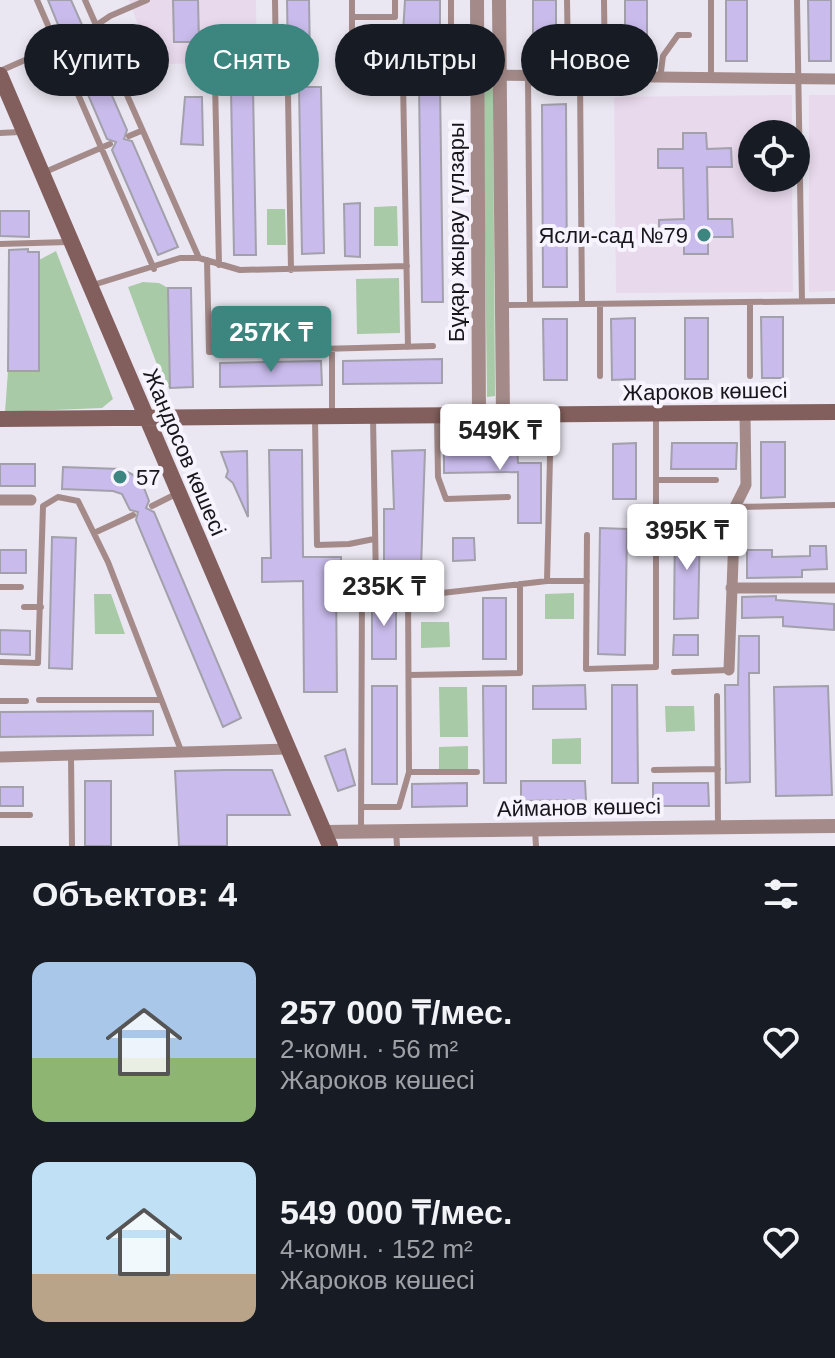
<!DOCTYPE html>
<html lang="ru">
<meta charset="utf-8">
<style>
:root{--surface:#171b24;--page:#242831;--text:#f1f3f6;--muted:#9ea1a6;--accent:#3d857f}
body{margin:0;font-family:Helvetica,sans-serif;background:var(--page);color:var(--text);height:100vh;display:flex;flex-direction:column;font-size:30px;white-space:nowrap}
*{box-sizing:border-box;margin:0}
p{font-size:26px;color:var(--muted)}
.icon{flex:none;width:44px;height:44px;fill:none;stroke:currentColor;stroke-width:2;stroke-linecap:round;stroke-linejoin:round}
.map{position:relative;height:846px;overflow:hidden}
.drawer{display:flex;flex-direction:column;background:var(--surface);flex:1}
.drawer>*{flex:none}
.guide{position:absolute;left:24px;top:24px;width:788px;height:72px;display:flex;gap:16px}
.fabs{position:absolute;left:738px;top:120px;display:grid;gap:16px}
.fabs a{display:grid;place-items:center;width:72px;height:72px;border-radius:50%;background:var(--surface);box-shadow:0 4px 12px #0003;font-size:40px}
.price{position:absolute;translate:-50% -68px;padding:0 18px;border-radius:8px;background:#fff;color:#222;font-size:26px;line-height:52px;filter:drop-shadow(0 2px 4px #0008)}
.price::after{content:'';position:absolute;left:50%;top:48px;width:24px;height:18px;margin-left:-12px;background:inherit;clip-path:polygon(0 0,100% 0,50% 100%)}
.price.selected{background:var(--accent);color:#fff}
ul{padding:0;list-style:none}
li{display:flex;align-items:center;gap:24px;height:200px;padding:0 32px}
li span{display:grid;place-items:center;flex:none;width:224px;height:160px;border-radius:16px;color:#555}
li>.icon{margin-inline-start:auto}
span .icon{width:96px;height:96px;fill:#fffc;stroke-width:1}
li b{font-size:34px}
h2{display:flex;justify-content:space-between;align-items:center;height:96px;padding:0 32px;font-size:34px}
.pill{padding:0 28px;border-radius:36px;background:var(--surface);box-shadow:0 4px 12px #0003;font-size:28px;line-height:72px}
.pill.selected{background:var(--accent);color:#fff}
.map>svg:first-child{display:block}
.education{fill:#e8d9ec}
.green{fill:#a8caa6}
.building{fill:#c9bbeb;stroke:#a2a0aa;stroke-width:2}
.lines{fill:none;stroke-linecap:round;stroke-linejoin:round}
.service{stroke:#a48b89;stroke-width:6}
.minor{stroke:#a48b89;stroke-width:11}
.tertiary{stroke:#a48b89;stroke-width:14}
.secondary{stroke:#825f5c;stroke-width:16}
.poi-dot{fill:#3d857f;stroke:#f7f4ff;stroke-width:3}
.labels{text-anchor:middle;stroke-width:8;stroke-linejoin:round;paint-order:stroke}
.street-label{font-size:22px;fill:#17161a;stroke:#f7f4ff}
.poi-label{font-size:22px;fill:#17161a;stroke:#f7f4ff;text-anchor:end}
</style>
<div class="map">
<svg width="835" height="846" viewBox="0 0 835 846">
<rect width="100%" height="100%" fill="#eae7f2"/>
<!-- education -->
<path class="education" d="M 129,0 L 256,0 L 257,63 L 152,64 Z
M 792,95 L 792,134 L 752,134 L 752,178 L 792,178 L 793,292 L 616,293 L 614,97 Z
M 809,95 L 835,95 L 835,291 L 809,292 Z"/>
<!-- green -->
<path class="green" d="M 483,82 L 493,82 L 495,396 L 487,397 Z
M 397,206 L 398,246 L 374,246 L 374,207 Z
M 267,209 L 285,209 L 286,245 L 267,245 Z
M 56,251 L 113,399 L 102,408 L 5,412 L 8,371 L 39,371 L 39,260 Z
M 399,278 L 400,333 L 357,334 L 356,279 Z
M 143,282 L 159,283 L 168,288 L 170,388 L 165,386 L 128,287 Z
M 574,593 L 574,619 L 545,619 L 545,594 Z
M 94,594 L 111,594 L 125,634 L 95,634 Z
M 421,622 L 449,622 L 450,647 L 421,648 Z
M 439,687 L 467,687 L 468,737 L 440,737 Z
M 665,706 L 694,706 L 695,731 L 666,732 Z
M 581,738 L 581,764 L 552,764 L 552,739 Z
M 468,746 L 468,771 L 439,772 L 439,747 Z"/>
<!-- building -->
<path class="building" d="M 48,0 L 71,0 L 83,27 L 80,36 L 87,38 L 127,130 L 124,139 L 132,141 L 178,247 L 158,255 L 112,150 L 116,142 L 107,139 L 68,48 L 72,40 L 63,37 Z
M 173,0 L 198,0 L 199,42 L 174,42 Z
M 287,0 L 309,0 L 310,59 L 288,59 Z
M 405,0 L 440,0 L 440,56 L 404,56 L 403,64 L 362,64 L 363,36 L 403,33 Z
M 533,0 L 556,0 L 556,62 L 533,62 Z
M 625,0 L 647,0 L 647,62 L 625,62 Z
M 726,0 L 747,0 L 747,61 L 726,61 Z
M 808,0 L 831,0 L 831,61 L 809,61 Z
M 440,85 L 443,302 L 422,302 L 419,86 Z
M 299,87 L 321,87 L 324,253 L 302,254 Z
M 253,88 L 256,255 L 234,255 L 231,89 Z
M 185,97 L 202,97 L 203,145 L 181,144 Z
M 566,104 L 567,287 L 543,287 L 542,105 Z
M 683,133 L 706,133 L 707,149 L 731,148 L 732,167 L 707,167 L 708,219 L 732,219 L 733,237 L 708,237 L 708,254 L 684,254 L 684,237 L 659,238 L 659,220 L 684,219 L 683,168 L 658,168 L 658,149 L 683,149 Z
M 360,203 L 360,257 L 345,256 L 344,204 Z
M 0,211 L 29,211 L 29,237 L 0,236 Z
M 28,249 L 28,252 L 39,252 L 39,371 L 8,371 L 9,250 Z
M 168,288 L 191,288 L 193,387 L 170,388 Z
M 761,317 L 783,317 L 783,378 L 762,378 Z
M 635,318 L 635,379 L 612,380 L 611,319 Z
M 685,318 L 708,318 L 708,379 L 685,379 Z
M 543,319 L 567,319 L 567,380 L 544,380 Z
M 442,359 L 442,383 L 343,384 L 343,361 Z
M 321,361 L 322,385 L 220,387 L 220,363 Z
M 761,442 L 785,442 L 785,497 L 761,498 Z
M 636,443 L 636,499 L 613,499 L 613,444 Z
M 672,443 L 737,443 L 736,469 L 671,469 Z
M 517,444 L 518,463 L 541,463 L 541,523 L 518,523 L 518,472 L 444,473 L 444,445 Z
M 269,450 L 302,450 L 303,557 L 341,557 L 341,581 L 336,581 L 337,692 L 304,692 L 303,581 L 262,582 L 262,558 L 271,558 Z
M 425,450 L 421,569 L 384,569 L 384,509 L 394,509 L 392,451 Z
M 247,451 L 248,517 L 233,483 L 226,477 L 228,471 L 221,452 Z
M 0,464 L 35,464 L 35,486 L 0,486 Z
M 63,467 L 121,469 L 132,474 L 144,488 L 149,501 L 146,508 L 154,512 L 241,718 L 223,727 L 136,520 L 138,512 L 130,510 L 122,494 L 113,491 L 62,489 Z
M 675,527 L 700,527 L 698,618 L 674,619 Z
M 600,528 L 627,529 L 625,655 L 598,654 Z
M 52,537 L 76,538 L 72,669 L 49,668 Z
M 453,538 L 474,538 L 475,560 L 453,561 Z
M 810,546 L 826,546 L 827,569 L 802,570 L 802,577 L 747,578 L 747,550 L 772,550 L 772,557 L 810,556 Z
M 0,550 L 26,550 L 26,573 L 0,573 Z
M 776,596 L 776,600 L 834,604 L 834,630 L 783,626 L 783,617 L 742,618 L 742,597 Z
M 372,598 L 396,598 L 396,659 L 372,659 Z
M 483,598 L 506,598 L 506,659 L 483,659 Z
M 0,630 L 30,631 L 30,655 L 0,654 Z
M 674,635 L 698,635 L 698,655 L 673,655 Z
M 739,636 L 759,636 L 759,673 L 749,673 L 750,782 L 726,783 L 725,685 L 738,685 Z
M 585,685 L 586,709 L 533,709 L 533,686 Z
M 612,685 L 637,685 L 638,783 L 612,783 Z
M 372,686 L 397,686 L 397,784 L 372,784 Z
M 483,686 L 506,686 L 506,783 L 484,783 Z
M 828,686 L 832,795 L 776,796 L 774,687 Z
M 153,711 L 153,735 L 0,737 L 0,712 Z
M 345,749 L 355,785 L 338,791 L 325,756 Z
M 226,770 L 272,770 L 290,815 L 227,815 L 227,846 L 179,846 L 175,771 Z
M 85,781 L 111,781 L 111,846 L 85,846 Z
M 521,781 L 585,781 L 586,800 L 521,801 Z
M 467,783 L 467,806 L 412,807 L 412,784 Z
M 653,783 L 708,783 L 709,806 L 653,806 Z
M 0,787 L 23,787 L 23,806 L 0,806 Z"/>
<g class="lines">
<!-- service -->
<path class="service" d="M 37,0 L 154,269
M 85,0 L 199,258
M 275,0 L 276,64 L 288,95 L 291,270
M 352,0 L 352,67 L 357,72 L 451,70 L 477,75
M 567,0 L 568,59
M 604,0 L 605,76
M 711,0 L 711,79
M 797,0 L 802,301
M 352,17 L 395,17 L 395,0
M 85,33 L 110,16 L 147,0
M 451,70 L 451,0
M 0,71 L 66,42
M 528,76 L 530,304
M 580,79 L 582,304
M 660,79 L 663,56 L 678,35 L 689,35
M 215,81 L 219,265
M 403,81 L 408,347
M 0,133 L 20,132
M 129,136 L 141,131
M 45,172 L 110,144
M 0,244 L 68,242
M 207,260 L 209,352 L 433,346
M 93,285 L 180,258 L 199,258 L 240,270 L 407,266
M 750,302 L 750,376
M 600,304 L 600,376
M 502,305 L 835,301
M 332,350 L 332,414
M 437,416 L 438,477 L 446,499 L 508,497
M 315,418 L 317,545 L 349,544 L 374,539
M 656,480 L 716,480
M 152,506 L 178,493
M 735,507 L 835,505
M 94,533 L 133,515
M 587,535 L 586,669 L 656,667 L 656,414
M 547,581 L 551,415
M 376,583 L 442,593 L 547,581 L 587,581
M 0,587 L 21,587
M 24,607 L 41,607
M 0,662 L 38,663 L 43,506 L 58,497 L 78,501 L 108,562 L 182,753
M 674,672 L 729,670
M 409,675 L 520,673 L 520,584
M 717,696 L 718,827
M 39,700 L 161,700
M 0,701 L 26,701
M 71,756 L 72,846
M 654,770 L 718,769
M 409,772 L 477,772
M 361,807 L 399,807 L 409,772 L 408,589
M 0,815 L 30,815
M 535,830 L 536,846
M 361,831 L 362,589 L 376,583 L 373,417
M 396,831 L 397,846"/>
<!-- minor -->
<path class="minor" d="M 477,75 L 835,79
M 0,500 L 31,500
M 731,588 L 835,588
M 729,670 L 735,507 L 746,485 L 745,413
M 0,757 L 288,749"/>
<!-- tertiary -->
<path class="tertiary" d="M 477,0 L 479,416
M 499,0 L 503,415
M 324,832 L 835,826"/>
<!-- secondary -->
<path class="secondary" d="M 0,75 L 330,846
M 0,419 L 835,412"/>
</g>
<!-- markers -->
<g class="poi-dot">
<circle cx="704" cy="235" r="8"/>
<circle cx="120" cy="477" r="8"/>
</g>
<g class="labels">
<!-- street labels -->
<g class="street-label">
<text transform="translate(456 232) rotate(-90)" y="8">Бұқар жырау гүлзары</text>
<text transform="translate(705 391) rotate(-1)" y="8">Жароков көшесі</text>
<text transform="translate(185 452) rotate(67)" y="8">Жандосов көшесі</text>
<text transform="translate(579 807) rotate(-1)" y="8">Айманов көшесі</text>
</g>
<!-- poi labels -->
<g class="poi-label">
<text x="688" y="243">Ясли-сад №79</text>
<text x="136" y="485" text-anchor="start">57</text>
</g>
</g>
</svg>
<div class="fabs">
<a><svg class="icon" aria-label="locate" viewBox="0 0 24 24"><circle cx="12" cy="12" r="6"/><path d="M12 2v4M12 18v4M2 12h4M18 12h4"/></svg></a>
</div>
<b class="price selected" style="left:271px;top:374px">257K ₸</b>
<b class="price" style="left:500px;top:472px">549K ₸</b>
<b class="price" style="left:687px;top:572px">395K ₸</b>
<b class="price" style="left:384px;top:628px">235K ₸</b>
<div class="guide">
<a class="pill">Купить</a>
<a class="pill selected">Снять</a>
<a class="pill">Фильтры</a>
<a class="pill">Новое</a>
</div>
</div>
<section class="drawer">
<h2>Объектов: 4<svg class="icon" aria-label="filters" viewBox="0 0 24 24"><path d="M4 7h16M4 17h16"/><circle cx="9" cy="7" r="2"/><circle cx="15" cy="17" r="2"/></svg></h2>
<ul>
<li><span style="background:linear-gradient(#a9c7e8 60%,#8fb573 0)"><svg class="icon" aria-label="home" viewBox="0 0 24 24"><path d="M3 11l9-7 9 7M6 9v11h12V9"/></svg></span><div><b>257 000 ₸/мес.</b><p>2-комн. · 56 m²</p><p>Жароков көшесі</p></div><svg class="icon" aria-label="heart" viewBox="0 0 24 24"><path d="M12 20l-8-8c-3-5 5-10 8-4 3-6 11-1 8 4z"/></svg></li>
<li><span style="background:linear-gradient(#bfe0f5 70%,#b9a48a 0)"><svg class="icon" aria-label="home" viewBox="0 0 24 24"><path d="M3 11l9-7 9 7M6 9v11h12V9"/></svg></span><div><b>549 000 ₸/мес.</b><p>4-комн. · 152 m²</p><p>Жароков көшесі</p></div><svg class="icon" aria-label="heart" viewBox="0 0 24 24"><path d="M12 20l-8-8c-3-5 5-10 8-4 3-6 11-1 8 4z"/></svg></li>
</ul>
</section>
